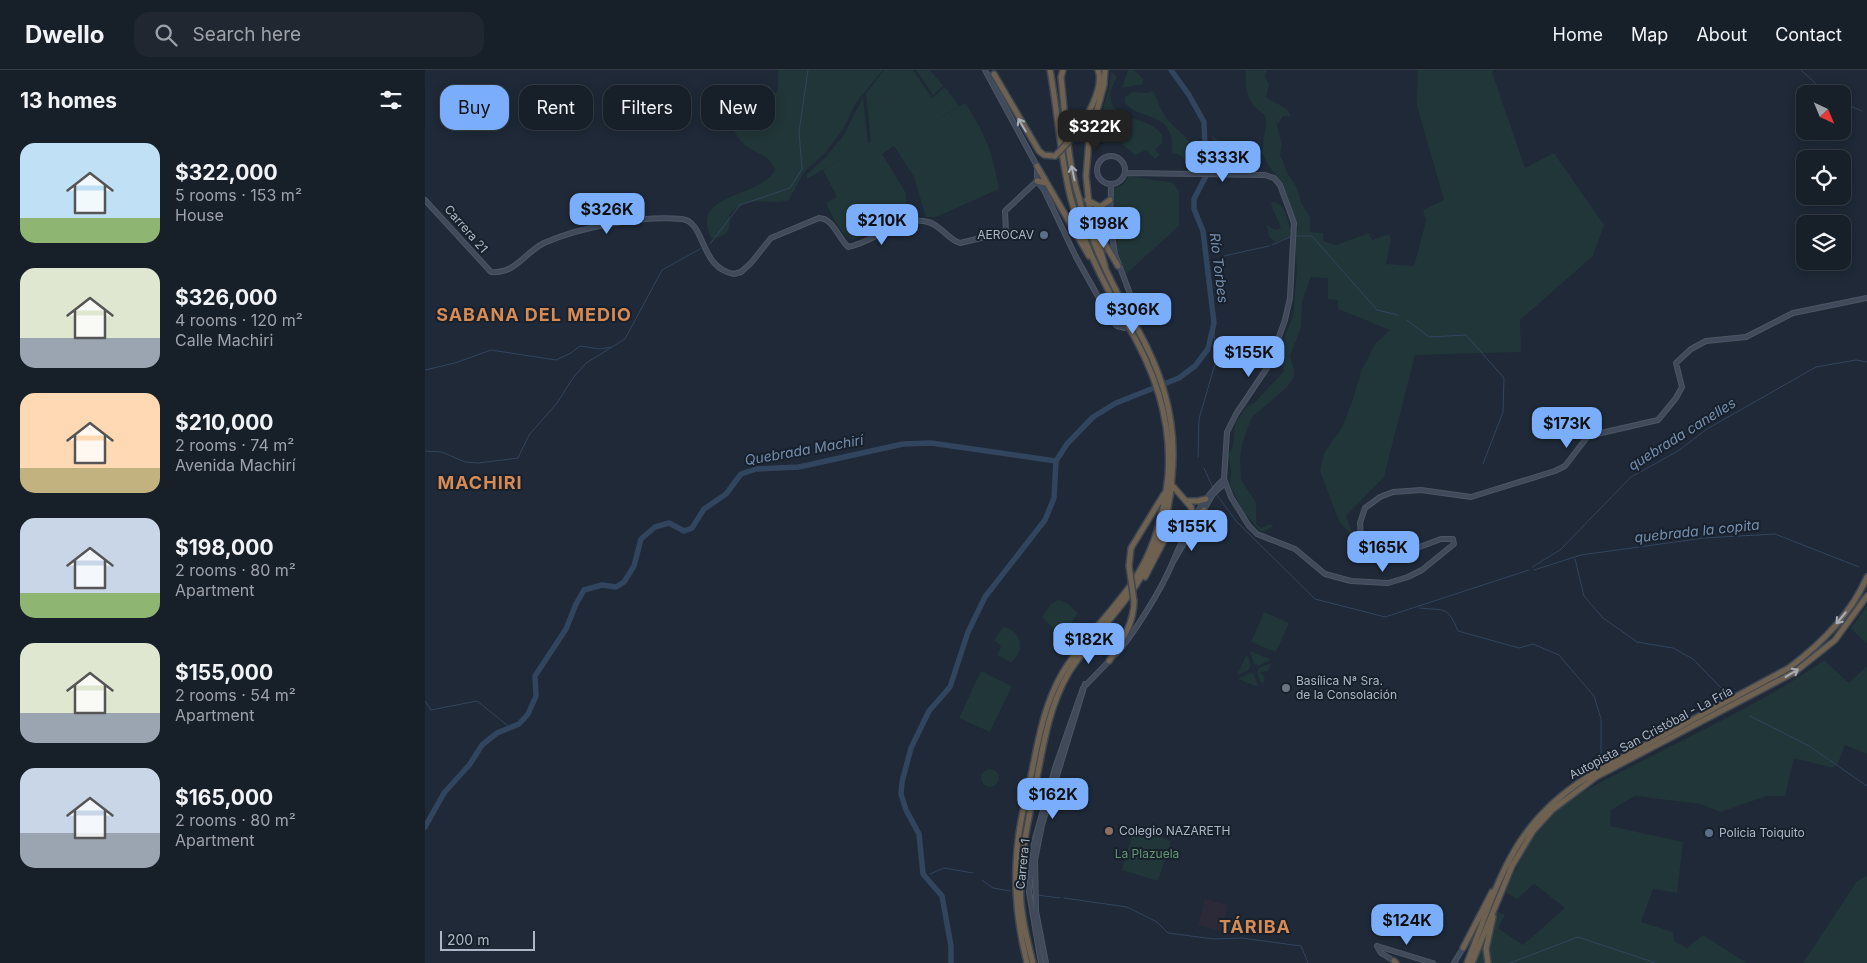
<!DOCTYPE html>
<meta charset="utf-8">
<style>
:root{--surface:#171f29;--page:#202731;--text:#f1f3f6;--muted:#9ea2a8;--line:#363d46;--accent:#7aaefc}
body{margin:0;font-family:Inter,sans-serif;background:var(--page);color:var(--text);height:100vh;display:flex;flex-direction:column;font-size:19px;white-space:nowrap}
*{box-sizing:border-box;margin:0}
p{font-size:16px;color:var(--muted)}
.icon{flex:none;width:28px;height:28px;fill:none;stroke:currentColor;stroke-width:2;stroke-linecap:round;stroke-linejoin:round}
.map{position:relative;flex:1;overflow:hidden}
.drawer{display:flex;flex-direction:column;background:var(--surface);width:425px}
.drawer>*{flex:none}
.banner{position:absolute;left:15px;top:15px;width:475px;height:45px;display:flex;gap:10px}
.needle{width:32px;rotate:136deg}
.buttons{position:absolute;left:1371px;top:15px;display:grid;gap:10px}
.buttons a{display:grid;place-items:center;width:55px;height:55px;border-radius:10px;background:var(--surface);box-shadow:0 2px 12px #0003,0 0 0 1px var(--line);font-size:25px}
.scale{position:absolute;left:15px;bottom:12px;width:95px;box-sizing:border-box;padding-left:5px;border:2px solid #acb6c5;border-top:0;font-size:14px;line-height:18px;white-space:nowrap;color:#acb6c5;-webkit-text-stroke:4px #18202c;paint-order:stroke}
.price{position:absolute;translate:-50% -42px;padding:0 11px;border-radius:10px;background:var(--accent);color:#111;font-size:16px;line-height:32px;filter:drop-shadow(0 1px 2px #0008)}
.price::after{content:'';position:absolute;left:50%;top:30px;width:15px;height:11px;margin-left:-8px;background:inherit;clip-path:polygon(0 0,100% 0,50% 100%)}
.price.selected{background:#222;color:#fff}
ul{padding:0;list-style:none}
li{display:flex;align-items:center;gap:15px;height:125px;padding:0 20px}
li span{display:grid;place-items:center;flex:none;width:140px;height:100px;border-radius:15px;color:#555}
li>.icon{margin-inline-start:auto}
span .icon{width:60px;height:60px;fill:#fffc;stroke-width:1}
li b{font-size:21px}
h2{display:flex;justify-content:space-between;align-items:center;height:60px;padding:0 20px;font-size:21px}
.pill{padding:0 18px;border-radius:15px;background:var(--surface);box-shadow:0 2px 12px #0003,0 0 0 1px var(--line);font-size:18px;line-height:45px}
.pill.selected{background:var(--accent);color:#111}
header{display:flex;align-items:center;gap:30px;box-sizing:border-box;height:70px;padding:0 25px;background:var(--surface);border-bottom:1px solid var(--line)}
header strong{font-size:24px}
nav{display:flex;gap:28px;margin-inline-start:auto;font-size:18px}
.search{width:350px;height:45px;background:var(--page);display:flex;align-items:center;gap:12px;box-sizing:border-box;padding:0 18px;border-radius:15px;color:var(--muted);font-size:19px}
main{display:flex;flex:1;min-height:0}
.map>svg:first-child{display:block}
.medical{fill:#2c2a39}
.green{fill:#213638}
.lines{fill:none;stroke-linecap:round;stroke-linejoin:round}
.stream{stroke:#31455f;stroke-width:1}
.river{stroke:#31455f;stroke-width:5.5}
.secondary-casing{stroke:#4d5663;stroke-width:6}
.highway-casing{stroke:#3d4652;stroke-width:8}
.secondary{stroke:#404a5b;stroke-width:4}
.highway{stroke:#6e614f;stroke-width:5}
.highway-bridge-casing{stroke:#3d4652;stroke-width:8;stroke-linecap:butt}
.highway-bridge{stroke:#6e614f;stroke-width:5}
.oneway{stroke:#a6aeb9}
.service-dot{fill:#5c6f8a;stroke:#18202c;stroke-width:2}
.worship-dot{fill:#6b7280;stroke:#18202c;stroke-width:2}
.education-dot{fill:#8d6e63;stroke:#18202c;stroke-width:2}
.labels{text-anchor:middle;stroke-width:4;stroke-linejoin:round;paint-order:stroke}
.street-label{font-size:12px;fill:#acb6c5;stroke:#18202c}
.poi-label{font-size:12px;fill:#acb6c5;stroke:#18202c;text-anchor:start}
.park-label{font-size:12px;fill:#63966e;stroke:#18202c}
.water-label{font-size:14px;font-style:italic;fill:#738eaf;stroke:#18202c}
.district-label{font-size:18px;font-weight:bold;letter-spacing:1px;fill:#d78b54;stroke:#18202c}
</style>
<header>
<strong>Dwello</strong>
<div class="search"><svg class="icon" aria-label="search" viewBox="0 0 24 24"><circle cx="10" cy="10" r="6"/><path d="M15 15l6 6"/></svg>Search here</div>
<nav><a>Home</a><a>Map</a><a>About</a><a>Contact</a></nav>
</header>
<main>
<section class="drawer">
<h2>13 homes<svg class="icon" aria-label="filters" viewBox="0 0 24 24"><path d="M4 7h16M4 17h16"/><circle cx="9" cy="7" r="2"/><circle cx="15" cy="17" r="2"/></svg></h2>
<ul>
<li><span style="background:linear-gradient(#bfe0f5 75%,#8fb573 0)"><svg class="icon" aria-label="home" viewBox="0 0 24 24"><path d="M3 11l9-7 9 7M6 9v11h12V9"/></svg></span><div><b>$322,000</b><p>5 rooms · 153 m²</p><p>House</p></div></li>
<li><span style="background:linear-gradient(#dfe7d0 70%,#9aa5b1 0)"><svg class="icon" aria-label="home" viewBox="0 0 24 24"><path d="M3 11l9-7 9 7M6 9v11h12V9"/></svg></span><div><b>$326,000</b><p>4 rooms · 120 m²</p><p>Calle Machiri</p></div></li>
<li><span style="background:linear-gradient(#ffd9b3 75%,#c2b280 0)"><svg class="icon" aria-label="home" viewBox="0 0 24 24"><path d="M3 11l9-7 9 7M6 9v11h12V9"/></svg></span><div><b>$210,000</b><p>2 rooms · 74 m²</p><p>Avenida Machirí</p></div></li>
<li><span style="background:linear-gradient(#c9d6e8 75%,#8fb573 0)"><svg class="icon" aria-label="home" viewBox="0 0 24 24"><path d="M3 11l9-7 9 7M6 9v11h12V9"/></svg></span><div><b>$198,000</b><p>2 rooms · 80 m²</p><p>Apartment</p></div></li>
<li><span style="background:linear-gradient(#dfe7d0 70%,#9aa5b1 0)"><svg class="icon" aria-label="home" viewBox="0 0 24 24"><path d="M3 11l9-7 9 7M6 9v11h12V9"/></svg></span><div><b>$155,000</b><p>2 rooms · 54 m²</p><p>Apartment</p></div></li>
<li><span style="background:linear-gradient(#c9d6e8 65%,#9aa5b1 0)"><svg class="icon" aria-label="home" viewBox="0 0 24 24"><path d="M3 11l9-7 9 7M6 9v11h12V9"/></svg></span><div><b>$165,000</b><p>2 rooms · 80 m²</p><p>Apartment</p></div></li>
</ul>
</section>
<div class="map">
<svg width="1442" height="893" viewBox="0 0 1442 893">
<rect width="100%" height="100%" fill="#1f2937"/>
<!-- medical -->
<path class="medical" d="M 780,829 L 803,835 L 796,861 L 773,855 Z"/>
<!-- green -->
<path class="green" d="M 353,0 L 458,0 L 430,34 L 419,58 L 400,83 L 379,102 L 364,130 C 341,137 324,122 304,145 C 307,160 301,168 286,168 C 264,122 335,129 350,100 C 343,84 337,87 324,78 C 314,72 308,60 304,49 C 318,29 339,38 353,20 Z
M 459,0 L 488,0 L 507,28 L 520,17 L 534,36 L 510,51 L 540,33 C 561,65 567,81 574,119 L 511,147 L 501,147 L 489,107 L 469,76 L 457,84 L 481,123 L 482,148 L 428,170 C 415,164 407,146 401,133 L 412,127 L 398,100 L 425,84 L 382,109 L 382,104 L 401,87 L 420,63 L 438,27 L 443,73 L 446,72 L 441,23 Z
M 491,0 L 505,0 L 518,16 L 508,25 Z
M 703,0 L 709,0 L 718,9 L 718,14 L 697,18 Z
M 821,0 L 842,0 L 840,6 L 844,15 L 841,27 C 851,36 861,33 866,47 L 858,46 L 852,55 L 857,75 L 855,85 L 863,104 L 872,118 L 877,134 L 885,147 L 885,162 L 898,163 L 898,171 L 911,175 L 944,163 L 947,170 L 964,164 L 966,169 L 961,194 L 989,196 L 1001,151 L 998,140 L 1019,130 L 992,36 C 991,23 994,13 992,0 L 1069,0 L 1067,2 L 1100,98 L 1129,83 L 1179,155 L 1168,186 L 1095,250 L 1096,282 L 990,285 L 959,407 L 921,446 L 929,468 L 914,451 L 895,401 L 899,383 L 916,359 L 926,335 L 937,299 L 945,284 L 950,274 L 965,260 L 913,239 L 913,230 L 903,229 L 903,208 L 886,207 L 877,232 L 876,258 L 865,286 L 869,299 L 869,307 L 861,318 L 827,347 L 818,371 L 815,387 L 816,410 L 831,432 L 831,454 L 836,458 L 845,454 L 849,456 L 840,461 L 835,461 L 818,441 L 805,415 L 806,400 L 803,386 L 808,376 L 810,354 L 821,337 L 830,332 L 859,301 L 855,287 L 856,276 L 868,246 L 872,200 L 870,170 L 873,157 L 855,111 L 844,96 L 837,83 L 841,54 L 840,45 C 823,35 819,19 821,0 Z
M 686,1 L 692,7 C 690,12 687,16 686,21 C 681,54 725,44 737,65 L 737,73 L 730,80 L 735,85 L 730,89 L 721,80 L 710,85 L 678,58 L 673,57 L 684,18 Z
M 728,21 C 733,29 734,38 740,46 C 749,61 777,72 765,94 L 755,85 L 747,83 C 746,76 748,69 745,63 C 737,43 712,48 700,33 L 700,27 L 707,22 L 722,23 Z
M 786,65 L 806,82 L 808,94 L 790,74 Z
M 704,106 L 749,113 L 754,122 L 754,156 L 701,204 C 688,176 688,148 688,119 L 698,115 Z
M 847,132 C 860,131 862,150 866,160 L 865,166 L 851,172 L 844,167 L 842,155 L 850,160 L 856,158 L 846,135 Z
M 633,530 L 642,533 L 653,543 L 644,557 L 637,552 L 641,557 L 638,561 L 632,558 L 635,552 L 628,558 L 617,547 L 626,534 Z
M 1442,536 L 1442,574 L 1426,558 Z
M 839,542 L 864,553 L 851,582 L 826,572 Z
M 578,557 C 597,560 601,581 586,592 L 572,585 L 576,576 L 569,570 Z
M 825,581 L 845,589 L 845,590 L 833,596 L 829,594 Z
M 822,584 L 826,595 L 824,600 L 812,605 Z
M 1399,590 L 1424,613 L 1442,596 L 1442,684 L 1420,675 L 1413,693 L 1408,698 L 1369,688 L 1360,726 L 1342,726 L 1295,742 L 1276,734 L 1210,726 L 1186,740 L 1185,756 L 1258,772 L 1252,823 L 1228,819 L 1216,852 L 1248,862 L 1249,871 L 1262,878 L 1278,865 L 1322,893 L 1049,893 L 1069,840 L 1080,845 L 1073,858 L 1098,875 L 1140,838 L 1109,814 L 1092,829 L 1080,822 C 1093,795 1104,768 1125,747 C 1147,724 1181,710 1209,695 C 1273,661 1340,632 1399,590 Z
M 846,593 L 843,601 L 835,602 L 840,608 L 837,615 L 832,603 L 834,598 Z
M 556,601 L 587,616 L 565,662 L 534,648 Z
M 825,603 L 829,604 L 833,617 L 813,609 Z
M556 708a9 9 0 1 1 18 0a9 9 0 1 1-18 0Z
M 709,758 L 746,771 L 733,811 L 697,800 Z
M 1442,806 L 1442,893 L 1378,893 L 1432,811 Z"/>
<g class="lines">
<!-- stream -->
<path class="stream" d="M 1376,0 L 1402,24
M 1418,33 L 1437,41
M 871,166 L 887,166 L 952,240 L 973,245
M 285,174 L 315,135 L 365,118 L 377,99 L 374,62 L 383,0
M 847,175 L 867,166
M 799,186 L 844,176
M 982,250 L 1004,267 L 1041,265 L 1079,308 L 1078,342 L 1058,394
M 0,300 L 30,293 L 66,280 L 131,290 L 146,283 L 155,276 L 175,279 L 186,277
M 0,381 L 17,382 L 40,392 L 53,393 L 93,388 L 104,365 L 132,333 L 148,308 L 161,293 L 200,269 L 237,200 L 275,179
M 773,387 L 774,349 L 790,294 L 789,253
M 779,398 L 788,418
M 791,424 L 812,452 L 890,529 L 960,547 L 1104,500
M 1150,489 L 1159,526 L 1178,548 L 1212,572 L 1248,578 L 1268,589 L 1299,621
M 1107,497 L 1135,480 L 1206,407 L 1253,381 L 1282,359 L 1391,297 L 1431,290 L 1442,292
M 1109,500 L 1156,485 L 1279,468 L 1350,464 L 1434,497
M 995,538 C 1020,541 1022,535 1033,561 L 1094,578 L 1108,574 L 1134,585 L 1169,626 L 1176,649 L 1176,688
M 0,631 L 6,640 L 52,631 L 82,655
M 1325,646 L 1384,676 L 1442,716
M 505,804 L 519,798 L 548,803
M 557,810 L 568,818 L 585,821
M 612,825 L 635,828
M 639,828 L 702,837 L 732,852 L 743,863 L 789,869 L 817,868 L 876,876 L 883,893
M 1085,893 L 1153,867 L 1231,893"/>
<!-- river -->
<path class="river" d="M 0,757 L 19,723 L 45,694 L 57,675 L 72,663 L 94,654 L 103,644 L 111,626 L 110,606 L 141,559 L 151,534 L 159,520 L 177,515 L 191,517 L 199,512 L 209,496 L 216,469 L 230,457 L 244,453 L 259,461 L 267,458 L 279,439 L 301,424 L 316,404 L 331,399 L 374,397 L 478,374 L 506,373 L 631,391
M 526,893 L 526,876 L 517,826 L 498,804 L 494,764 L 481,740 L 476,724 L 477,712 L 486,678 L 504,641 L 525,617 L 543,562 L 560,527 L 620,450 L 629,428 L 631,391 L 642,374 L 668,347 L 691,333 L 754,308 L 770,296 L 783,279 L 789,253 L 778,161 L 769,139 L 769,129 L 784,100 L 784,90 L 780,78 L 779,52 L 764,25 L 746,0"/>
<!-- secondary casing -->
<g class="secondary-casing">
<path id="secondary" d="M 560,0 L 612,96 L 612,111 L 619,120 L 651,187 L 685,248 L 692,256 L 700,258 L 709,253 L 713,245 L 690,184 L 685,153 L 686,115
M672 100a14 14 0 1 1 28 0a14 14 0 1 1-28 0Z
M 700,103 L 840,105 L 849,108 L 855,115 L 869,153 L 865,228 L 860,250 L 844,295 L 811,344 L 802,362 L 799,409 L 806,427 L 824,456 L 832,464 L 870,479 L 900,504 L 926,511 L 963,513 L 983,507 L 997,500 L 1029,474 L 1028,469 L 1016,469 L 973,485 L 946,479 L 936,466 L 935,453 L 940,438 L 955,427 L 968,422 L 996,420 L 1046,427 L 1130,401 L 1140,396 L 1163,366 L 1233,350 L 1251,328 L 1257,317 L 1251,293 L 1266,279 L 1281,271 L 1321,267 L 1368,243 L 1442,228
M 0,130 L 66,202 C 91,204 99,183 119,173 C 155,157 218,145 257,149 C 281,152 274,198 309,204 L 316,202 L 326,193 L 346,168 L 394,148 C 408,148 414,169 423,177 C 450,172 475,145 503,152 C 516,155 522,169 535,173 L 581,162 L 580,141 L 612,111
M 748,492 L 788,424 L 800,413
M 690,585 C 708,566 737,518 747,494 C 760,463 774,432 799,409
M 952,876 L 1008,893
M 952,876 L 956,883 L 971,892
M 616,893 L 604,822 L 609,772 L 630,698 L 658,618 L 685,590
M 621,893 L 611,841 L 610,790 L 617,755 L 660,614
M 1029,893 L 1038,878"/>
</g>
<!-- highway casing -->
<g class="highway-casing">
<path id="highway" d="M 625,0 C 633,43 635,87 646,129 C 658,172 677,210 699,249
M 638,0 L 636,7 C 639,36 641,66 646,95 C 656,149 678,199 705,246
M 680,0 L 679,15 L 664,69 L 661,106 L 665,144 L 680,196
M 569,4 L 614,81 L 619,85 L 630,86
M 648,67 C 659,53 680,18 673,0
M 612,96 L 664,186
M 612,111 L 621,113
M 662,130 L 675,137 L 685,130
M 670,157 L 693,196
M 671,160 L 676,154 L 685,153
M 746,414 L 766,437 L 770,457
M 762,431 L 773,431 L 781,429
M 754,451 L 762,459
M 704,496 L 706,478 L 739,424
M 720,507 L 747,455 L 769,447 L 779,440
M 684,591 C 696,572 709,554 709,531
M 1038,878 L 1067,822
M 969,891 L 971,893
M 602,893 C 590,846 587,798 596,751 C 599,736 603,721 606,706 C 613,671 619,634 638,602 C 657,571 684,545 705,516 C 728,484 739,445 743,406
M 608,893 C 603,874 598,853 596,833 C 593,793 603,752 611,713 C 618,676 624,637 643,604 C 659,577 682,555 701,529 C 728,494 745,451 747,406
M 1042,893 C 1076,807 1087,750 1174,700 L 1364,598 C 1396,574 1426,544 1442,507
M 1047,893 L 1087,796 L 1108,761 L 1127,740 L 1171,707 L 1370,602 L 1410,570 L 1442,526
M 1063,893 L 1061,879 L 1068,847"/>
</g>
<!-- secondary -->
<use href="#secondary" class="secondary"/>
<!-- highway -->
<use href="#highway" class="highway"/>
<!-- highway-bridge casing -->
<g class="highway-bridge-casing">
<path id="highway-bridge" d="M 630,86 L 648,67
M 705,246 C 735,296 753,347 747,406
M 699,249 C 729,298 747,348 743,406
M 704,496 L 709,531"/>
</g>
<!-- highway-bridge -->
<use href="#highway-bridge" class="highway-bridge"/>
</g>
<!-- one-way arrows -->
<defs><path id="oneway-shaft" d="M-6 0H5M1.5-3L5.5 0L1.5 3" fill="none" stroke-width="1.6" stroke-linecap="round" stroke-linejoin="round" transform="scale(1.25)"/></defs>
<g class="oneway">
<use href="#oneway-shaft" transform="translate(597 55) rotate(-121)"/>
<use href="#oneway-shaft" transform="translate(648 103) rotate(-102)"/>
<use href="#oneway-shaft" transform="translate(1416 548) rotate(130)"/>
<use href="#oneway-shaft" transform="translate(1367 603) rotate(-31)"/>
</g>
<!-- markers -->
<g class="service-dot">
<circle cx="619" cy="165" r="5"/>
<circle cx="1284" cy="763" r="5"/>
</g>
<circle class="worship-dot" cx="861" cy="618" r="5"/>
<circle class="education-dot" cx="684" cy="761" r="5"/>
<g class="labels">
<!-- street labels -->
<g class="street-label">
<text transform="translate(41 159) rotate(49)" y="4">Carrera 21</text>
<text transform="translate(1226 663) rotate(-28)" y="4">Autopista San Cristóbal - La Fría</text>
<text transform="translate(598 794) rotate(-84)" y="4">Carrera 1</text>
</g>
<!-- poi labels -->
<g class="poi-label">
<text x="609" y="169" text-anchor="end">AEROCAV</text>
<text x="871" y="615">Basílica Nª Sra.<tspan x="871" dy="14">de la Consolación</tspan></text>
<text x="694" y="765">Colegio NAZARETH</text>
<text x="1294" y="767">Policia Toiquito</text>
</g>
<!-- park labels -->
<g class="park-label">
<text x="722" y="788">La Plazuela</text>
</g>
<!-- water labels -->
<g class="water-label">
<text transform="translate(794 198) rotate(83)" y="5">Río Torbes</text>
<text transform="translate(1257 364) rotate(-32)" y="5">quebrada canelles</text>
<text transform="translate(379 380) rotate(-10)" y="5">Quebrada Machirí</text>
<text transform="translate(1272 461) rotate(-6)" y="5">quebrada la copita</text>
</g>
<!-- district labels -->
<g class="district-label">
<text x="109" y="251">SABANA DEL MEDIO</text>
<text x="55" y="419">MACHIRI</text>
<text x="830" y="863">TÁRIBA</text>
</g>
</g>
</svg>
<div class="buttons">
<a><svg class="needle" viewBox="-14 -14 28 28"><path d="M0-13l5 13h-10z" fill="#e53935"/><path d="M0 13l5-13h-10z" fill="#9ea2a8"/></svg></a>
<a><svg class="icon" aria-label="locate" viewBox="0 0 24 24"><circle cx="12" cy="12" r="6"/><path d="M12 2v4M12 18v4M2 12h4M18 12h4"/></svg></a>
<a><svg class="icon" aria-label="layers" viewBox="0 0 24 24"><path d="M12 4l9 5-9 5-9-5zM3 14l9 5 9-5"/></svg></a>
</div>
<div class="scale">200 m</div>
<b class="price selected" style="left:670px;top:82px">$322K</b>
<b class="price" style="left:798px;top:113px">$333K</b>
<b class="price" style="left:182px;top:165px">$326K</b>
<b class="price" style="left:457px;top:176px">$210K</b>
<b class="price" style="left:679px;top:179px">$198K</b>
<b class="price" style="left:708px;top:265px">$306K</b>
<b class="price" style="left:824px;top:308px">$155K</b>
<b class="price" style="left:1142px;top:379px">$173K</b>
<b class="price" style="left:767px;top:482px">$155K</b>
<b class="price" style="left:958px;top:503px">$165K</b>
<b class="price" style="left:664px;top:595px">$182K</b>
<b class="price" style="left:628px;top:750px">$162K</b>
<b class="price" style="left:982px;top:876px">$124K</b>
<div class="banner">
<a class="pill selected">Buy</a>
<a class="pill">Rent</a>
<a class="pill">Filters</a>
<a class="pill">New</a>
</div>
</div>
</main>
